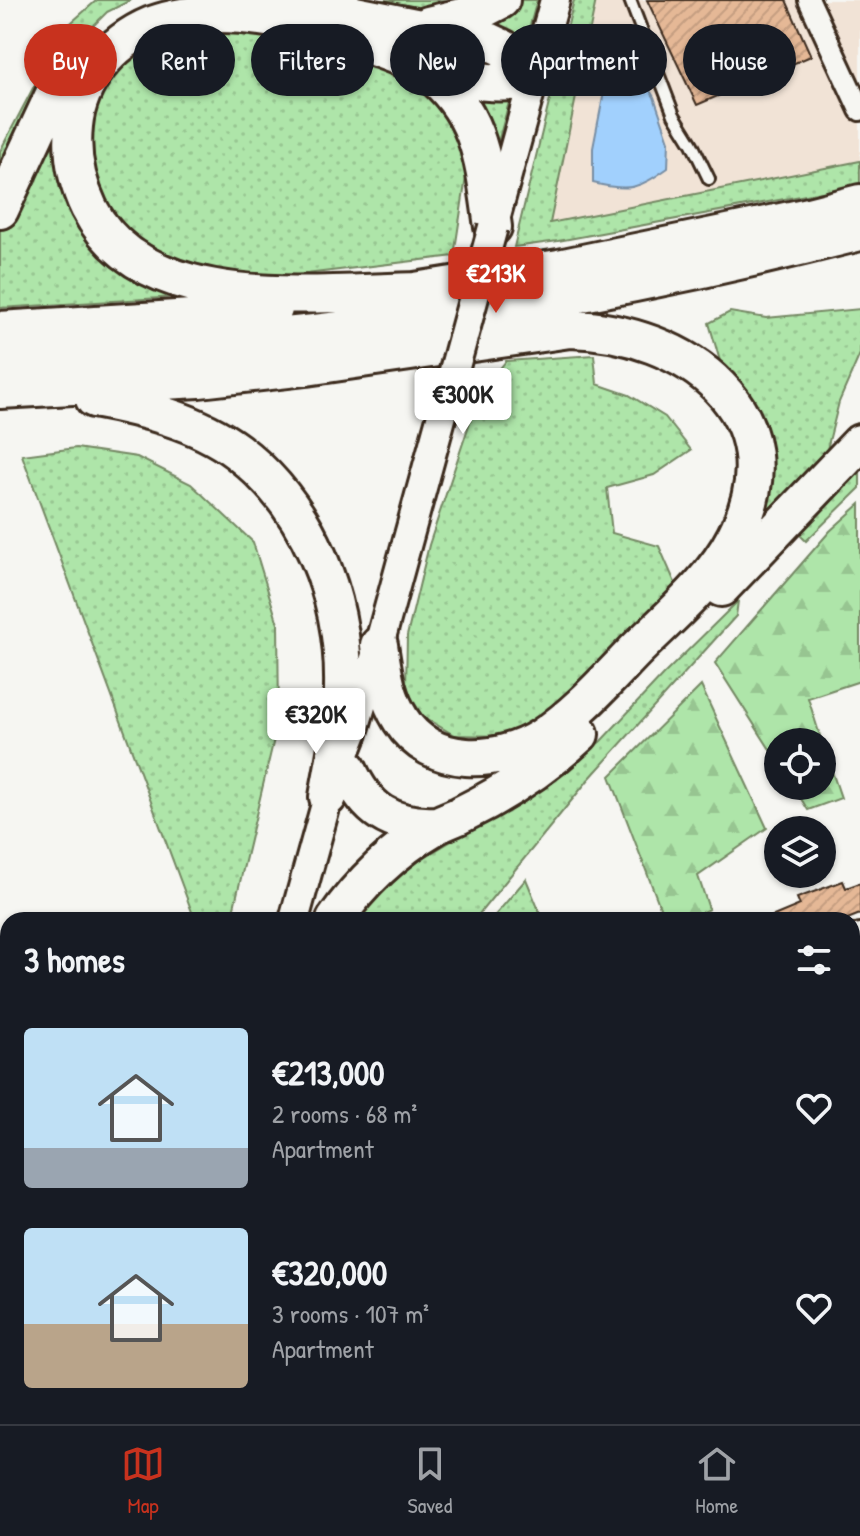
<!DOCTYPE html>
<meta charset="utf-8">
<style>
:root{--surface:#171b24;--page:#20242c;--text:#f1f3f6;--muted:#9ea1a6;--line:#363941;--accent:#c8321e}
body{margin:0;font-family:"Patrick Hand",sans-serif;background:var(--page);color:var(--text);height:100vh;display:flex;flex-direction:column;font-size:30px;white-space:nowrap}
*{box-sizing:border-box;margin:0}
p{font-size:26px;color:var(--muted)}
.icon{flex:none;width:44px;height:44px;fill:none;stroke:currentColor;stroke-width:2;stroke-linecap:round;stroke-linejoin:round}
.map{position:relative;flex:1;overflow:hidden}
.panel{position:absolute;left:0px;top:912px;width:860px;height:512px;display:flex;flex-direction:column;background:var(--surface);border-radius:24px 24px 0 0;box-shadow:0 2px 6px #0004}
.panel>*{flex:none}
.hud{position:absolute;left:24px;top:24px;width:812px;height:72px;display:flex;gap:16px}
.fabs{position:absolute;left:764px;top:728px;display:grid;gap:16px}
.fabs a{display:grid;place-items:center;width:72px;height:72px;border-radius:50%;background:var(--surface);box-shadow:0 2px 6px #0004;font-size:40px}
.price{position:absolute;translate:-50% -68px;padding:0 18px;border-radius:8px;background:#fff;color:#222;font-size:26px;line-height:52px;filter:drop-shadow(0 2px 4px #0008)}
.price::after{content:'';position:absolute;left:50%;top:48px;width:24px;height:18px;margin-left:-12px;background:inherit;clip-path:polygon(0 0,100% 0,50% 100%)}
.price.selected{background:var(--accent);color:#fff}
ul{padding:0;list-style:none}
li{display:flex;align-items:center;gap:24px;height:200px;padding:0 24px}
li span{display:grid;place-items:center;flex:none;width:224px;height:160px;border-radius:8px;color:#555}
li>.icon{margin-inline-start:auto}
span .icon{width:96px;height:96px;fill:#fffc;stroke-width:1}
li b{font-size:34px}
h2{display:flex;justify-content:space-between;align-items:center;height:96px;padding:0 24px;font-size:34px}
.tag{padding:0 28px;border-radius:36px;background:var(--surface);box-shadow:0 2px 6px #0004;font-size:28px;line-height:72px}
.tag.selected{background:var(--accent);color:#fff}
.tab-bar{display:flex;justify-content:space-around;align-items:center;height:112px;border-top:2px solid var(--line);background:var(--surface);font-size:22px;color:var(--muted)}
.tab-bar a{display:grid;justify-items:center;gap:4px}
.tab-bar .selected{color:var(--accent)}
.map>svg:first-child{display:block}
.built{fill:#f1e3d6}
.grass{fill:url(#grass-dots);stroke:#748864;stroke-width:2}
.forest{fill:url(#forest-firs);stroke:#748864;stroke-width:2}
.water{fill:#a1d0fd;stroke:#788ea4;stroke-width:2}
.building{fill:url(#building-hatch);stroke:#3b2a1e;stroke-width:2}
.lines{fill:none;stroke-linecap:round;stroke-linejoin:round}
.lane-casing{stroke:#3b2a1e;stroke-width:16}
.street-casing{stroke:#3b2a1e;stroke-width:26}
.secondary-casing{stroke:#3b2a1e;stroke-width:34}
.highway-casing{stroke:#3b2a1e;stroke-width:42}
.lane{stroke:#f6f6f2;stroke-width:10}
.street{stroke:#f6f6f2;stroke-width:20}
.secondary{stroke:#f6f6f2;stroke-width:28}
.highway{stroke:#f6f6f2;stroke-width:36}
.secondary-bridge-casing{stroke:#3b2a1e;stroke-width:34;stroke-linecap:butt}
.secondary-bridge{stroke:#f6f6f2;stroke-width:28}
</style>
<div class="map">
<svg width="860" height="1424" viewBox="0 0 860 1424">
<defs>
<pattern id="grass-dots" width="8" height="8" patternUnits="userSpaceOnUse" patternTransform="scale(2)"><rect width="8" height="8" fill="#aee5a9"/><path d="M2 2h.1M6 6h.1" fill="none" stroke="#97c591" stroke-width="1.8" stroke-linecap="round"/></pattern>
<pattern id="forest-firs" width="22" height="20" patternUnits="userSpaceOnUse" patternTransform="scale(2)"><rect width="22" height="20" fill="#aee5a9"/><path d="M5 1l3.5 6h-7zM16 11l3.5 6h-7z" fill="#97c591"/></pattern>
<pattern id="building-hatch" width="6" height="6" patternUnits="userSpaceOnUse" patternTransform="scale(2)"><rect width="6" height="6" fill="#e5b896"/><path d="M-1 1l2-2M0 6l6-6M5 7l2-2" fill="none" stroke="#c59e81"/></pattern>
</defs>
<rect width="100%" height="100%" fill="#f6f6f2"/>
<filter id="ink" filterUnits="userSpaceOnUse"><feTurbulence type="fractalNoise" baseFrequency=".0125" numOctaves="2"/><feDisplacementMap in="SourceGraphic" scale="16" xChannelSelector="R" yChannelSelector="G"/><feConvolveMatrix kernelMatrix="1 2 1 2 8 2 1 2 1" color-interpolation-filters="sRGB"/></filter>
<g filter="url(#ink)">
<!-- built -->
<path class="built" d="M 596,0 L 860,0 L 860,161 L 550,223 Z
M 434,1416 L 689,1416 L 686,1424 L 441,1424 Z"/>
<!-- grass -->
<path class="grass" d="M 97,0 L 131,0 L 107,12 L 62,57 L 0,178 L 0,151 L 64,29 Z
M 362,0 L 476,0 L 417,9 Z
M 515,0 L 537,0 L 522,55 L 490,36 L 490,16 Z
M 574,0 L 596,0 L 550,223 L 860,161 L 860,185 L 558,241 L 514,247 Z
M 167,30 L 263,30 L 393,70 L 433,100 L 458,136 L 468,164 L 454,256 L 265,279 L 164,263 L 100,207 L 83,125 L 124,53 Z
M 463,86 L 511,95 L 491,168 Z
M 60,104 L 76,213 L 209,295 L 0,308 L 0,231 Z
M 860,309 L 860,354 L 839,402 L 822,469 L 769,522 L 757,522 L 756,415 L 720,361 L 709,323 L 730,312 L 766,318 Z
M 594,355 L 597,384 L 629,395 L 665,417 L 691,450 L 654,475 L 607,488 L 612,533 L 659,546 L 676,585 L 621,643 L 544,714 L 504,736 L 454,735 L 422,716 L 406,688 L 407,636 L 429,545 L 479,395 L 506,361 Z
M 76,448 L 137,457 L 191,484 L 253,542 L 278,624 L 279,718 L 231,920 L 195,920 L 22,455 Z
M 860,469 L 860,488 L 806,541 L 799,534 Z
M 738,601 L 736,616 L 589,779 L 479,914 L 481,920 L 351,920 L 372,894 L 423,858 L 549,783 L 601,741 L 664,674 Z
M 526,879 L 543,920 L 491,920 Z
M 852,1334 L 860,1346 L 860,1424 L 686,1424 L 689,1416 L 852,1416 Z
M 172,1416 L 238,1416 L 234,1424 L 170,1424 Z
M 275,1416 L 372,1416 L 380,1424 L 269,1424 Z"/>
<!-- forest -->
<path class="forest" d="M 860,504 L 860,681 L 808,698 L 822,742 L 778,742 L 778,762 L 715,663 L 830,531 Z
M 701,686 L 767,828 L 698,876 L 709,909 L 685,920 L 665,920 L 610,776 Z
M 822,742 L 841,798 L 808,810 L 793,786 L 822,786 Z"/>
<!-- water -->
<path class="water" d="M 615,36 L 654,97 L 669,141 L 668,168 C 638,189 630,192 593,183 L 593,148 Z"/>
<!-- building -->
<path class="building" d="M 647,0 L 786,0 L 811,56 L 697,105 Z
M 843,881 L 846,888 L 860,883 L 860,914 L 845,920 L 764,920 L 800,905 L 797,898 Z"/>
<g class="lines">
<!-- lane casing -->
<g class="lane-casing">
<path id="lane" d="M 630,0 L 674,115 L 692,144 L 709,179
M 852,1180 L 860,1175
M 856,1319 L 860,1326
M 460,1416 L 468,1424
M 438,1424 L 446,1416"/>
</g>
<!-- street casing -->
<g class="street-casing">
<path id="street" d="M 809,0 L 860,110
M 852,939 L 860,934
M 852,1039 L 860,1051
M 403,1416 L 411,1424
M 245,1424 L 248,1416"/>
</g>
<!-- secondary casing -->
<g class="secondary-casing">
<path id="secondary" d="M 495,219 L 555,0
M 294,920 L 328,797 L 353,733 L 379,645 L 449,389
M 131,1424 L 134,1416
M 153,1424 L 156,1416"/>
</g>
<!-- highway casing -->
<g class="highway-casing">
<path id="highway" d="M 280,0 L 490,42 L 503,48 L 533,78 C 477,94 422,64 370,46 C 303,22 220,0 152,25 C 111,42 78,81 74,126 C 71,155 76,181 89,208 C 144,317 317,293 418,291
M 428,25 L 474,14 L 501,0
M 427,71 C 481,112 484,164 493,227
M 0,210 L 55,92 L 87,46
M 396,294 L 559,268 L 805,217 L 860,203
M 0,330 L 208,317 L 274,309
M 0,357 C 70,353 141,349 211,343 C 429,325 648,286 860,232
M 0,390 L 199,379 L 306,367 L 570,329 C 684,331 800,413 735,537 C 712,582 670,616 635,651 C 606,681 577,714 542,737 C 498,765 431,768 401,720 C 386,697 383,671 379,645
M 94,399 C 143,408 197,421 237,451 C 310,507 345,598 343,688 C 343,724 334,762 328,797
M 721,588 L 860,443
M 348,769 C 366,810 391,827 436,825
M 335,920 C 359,884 396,849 434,827 C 442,822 453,819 462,814 C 503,794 546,766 580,734"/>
</g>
<!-- lane -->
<use href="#lane" class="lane"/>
<!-- street -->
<use href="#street" class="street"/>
<!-- secondary -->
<use href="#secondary" class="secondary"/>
<!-- highway -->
<use href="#highway" class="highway"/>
<!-- secondary-bridge casing -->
<g class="secondary-bridge-casing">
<path id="secondary-bridge" d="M 449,389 L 493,227"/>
</g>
<!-- secondary-bridge -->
<use href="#secondary-bridge" class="secondary-bridge"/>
</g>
</g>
</svg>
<div class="fabs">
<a><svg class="icon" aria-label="locate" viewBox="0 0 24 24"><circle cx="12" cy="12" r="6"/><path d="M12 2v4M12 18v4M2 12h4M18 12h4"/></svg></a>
<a><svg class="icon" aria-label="layers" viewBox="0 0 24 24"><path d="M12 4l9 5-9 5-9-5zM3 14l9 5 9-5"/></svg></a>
</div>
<b class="price selected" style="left:496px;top:315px">€213K</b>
<b class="price" style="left:463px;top:436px">€300K</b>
<b class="price" style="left:316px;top:756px">€320K</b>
<div class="hud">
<a class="tag selected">Buy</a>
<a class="tag">Rent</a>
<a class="tag">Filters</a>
<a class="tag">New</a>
<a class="tag">Apartment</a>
<a class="tag">House</a>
</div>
<section class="panel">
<h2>3 homes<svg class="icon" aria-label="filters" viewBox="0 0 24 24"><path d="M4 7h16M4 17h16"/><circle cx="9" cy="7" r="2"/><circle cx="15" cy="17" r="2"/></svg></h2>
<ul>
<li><span style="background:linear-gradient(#bfe0f5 75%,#9aa5b1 0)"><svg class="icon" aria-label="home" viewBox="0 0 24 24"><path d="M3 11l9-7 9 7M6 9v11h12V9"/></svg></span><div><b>€213,000</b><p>2 rooms · 68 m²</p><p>Apartment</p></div><svg class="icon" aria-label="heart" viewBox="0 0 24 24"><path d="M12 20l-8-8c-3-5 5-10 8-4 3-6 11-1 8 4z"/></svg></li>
<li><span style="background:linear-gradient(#bfe0f5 60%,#b9a48a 0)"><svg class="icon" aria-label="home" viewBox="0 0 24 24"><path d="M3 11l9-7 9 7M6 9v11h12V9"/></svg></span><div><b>€320,000</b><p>3 rooms · 107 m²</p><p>Apartment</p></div><svg class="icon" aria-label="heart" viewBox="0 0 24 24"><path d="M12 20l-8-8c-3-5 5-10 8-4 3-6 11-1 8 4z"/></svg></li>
</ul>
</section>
</div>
<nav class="tab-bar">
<a class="selected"><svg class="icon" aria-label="map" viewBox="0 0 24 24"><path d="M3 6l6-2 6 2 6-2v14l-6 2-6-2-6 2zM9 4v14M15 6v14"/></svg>Map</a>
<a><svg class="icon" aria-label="saved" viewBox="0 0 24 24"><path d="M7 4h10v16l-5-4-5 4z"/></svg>Saved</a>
<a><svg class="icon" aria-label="home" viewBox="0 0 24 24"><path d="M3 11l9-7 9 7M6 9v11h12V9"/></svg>Home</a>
</nav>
